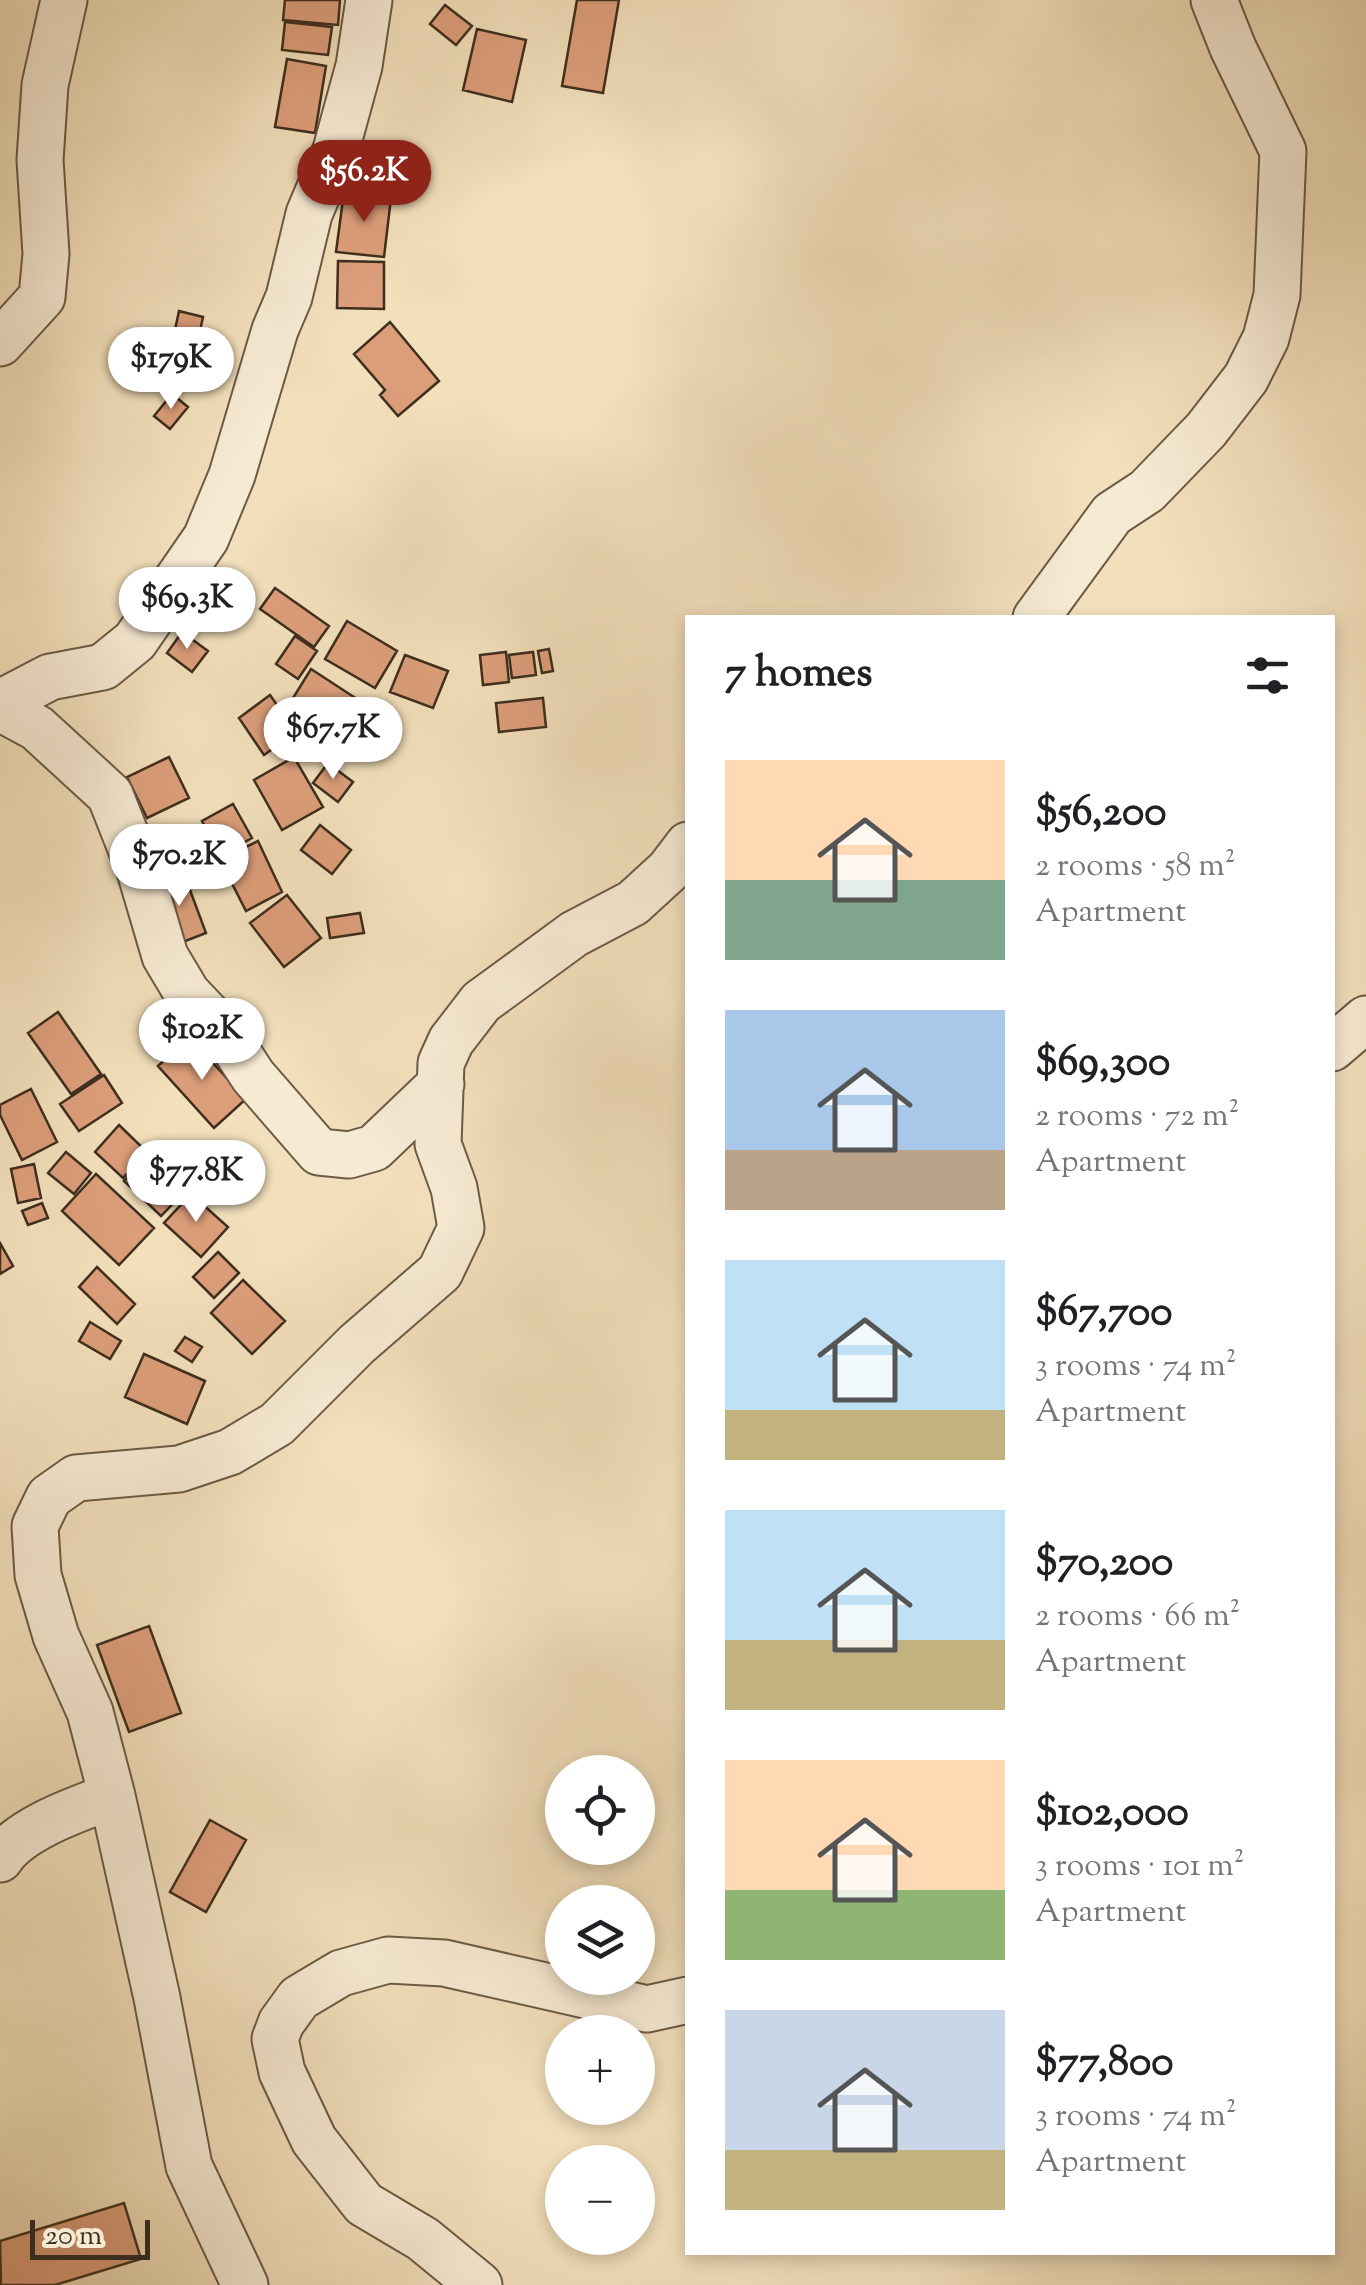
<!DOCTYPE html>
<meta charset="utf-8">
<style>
:root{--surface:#fff;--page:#f2f2f2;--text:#202124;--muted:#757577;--accent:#8f2418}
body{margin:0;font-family:"Sorts Mill Goudy",serif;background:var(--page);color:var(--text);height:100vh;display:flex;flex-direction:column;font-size:38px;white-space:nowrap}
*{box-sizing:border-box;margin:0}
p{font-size:32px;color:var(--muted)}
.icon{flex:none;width:55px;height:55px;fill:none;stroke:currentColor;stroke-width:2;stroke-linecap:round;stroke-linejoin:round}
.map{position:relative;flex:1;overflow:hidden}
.sheet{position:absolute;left:685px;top:615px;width:650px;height:1640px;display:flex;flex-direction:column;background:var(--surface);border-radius:0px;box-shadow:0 5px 15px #0003}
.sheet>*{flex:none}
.tools{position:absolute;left:545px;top:1755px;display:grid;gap:20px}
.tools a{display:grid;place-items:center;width:110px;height:110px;border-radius:50%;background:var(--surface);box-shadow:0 5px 15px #0003;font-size:50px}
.scale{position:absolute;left:30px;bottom:25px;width:120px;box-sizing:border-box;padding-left:10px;border:5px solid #3e2e1e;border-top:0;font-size:28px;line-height:35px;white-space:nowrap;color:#3e2e1e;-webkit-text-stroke:8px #f7ead3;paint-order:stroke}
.price{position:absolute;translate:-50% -85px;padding:0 22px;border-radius:35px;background:#fff;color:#222;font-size:32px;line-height:65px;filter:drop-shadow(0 2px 5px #0008)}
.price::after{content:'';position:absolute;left:50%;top:60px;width:30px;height:22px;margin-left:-15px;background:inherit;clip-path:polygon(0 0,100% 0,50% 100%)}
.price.active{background:var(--accent);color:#fff}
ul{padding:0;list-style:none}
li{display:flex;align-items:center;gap:30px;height:250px;padding:0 40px}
li span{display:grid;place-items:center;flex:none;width:280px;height:200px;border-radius:0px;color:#555}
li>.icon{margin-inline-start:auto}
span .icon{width:120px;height:120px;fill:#fffc;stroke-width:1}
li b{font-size:42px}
h2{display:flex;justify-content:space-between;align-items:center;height:120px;padding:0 40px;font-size:42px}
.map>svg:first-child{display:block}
.building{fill:#dc9e7a;stroke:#3e2e1e;stroke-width:2.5}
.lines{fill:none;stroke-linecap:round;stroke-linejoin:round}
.minor-casing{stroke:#6b5a45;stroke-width:49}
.minor{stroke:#f7ead3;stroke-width:45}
</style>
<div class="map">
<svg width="1366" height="2285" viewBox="0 0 1366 2285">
<rect width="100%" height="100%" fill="#f2dfbb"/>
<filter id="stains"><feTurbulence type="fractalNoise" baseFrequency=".002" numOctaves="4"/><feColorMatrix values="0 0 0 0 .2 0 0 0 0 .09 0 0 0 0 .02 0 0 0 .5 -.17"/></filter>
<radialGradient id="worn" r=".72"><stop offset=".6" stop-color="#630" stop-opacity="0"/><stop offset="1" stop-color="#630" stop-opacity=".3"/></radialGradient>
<!-- building -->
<path class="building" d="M 285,0 L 340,0 L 338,25 L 283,20 Z
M 577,0 L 619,0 L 603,93 L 562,86 Z
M 445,5 L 472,26 L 456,45 L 430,24 Z
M 285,22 L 332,27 L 328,55 L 282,50 Z
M 477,29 L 526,40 L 512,102 L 463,90 Z
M 287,59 L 326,66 L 315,133 L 275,127 Z
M 344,192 L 391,198 L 384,257 L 336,252 Z
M 338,261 L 384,262 L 384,309 L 337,308 Z
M 179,311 L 203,317 L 194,359 L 170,353 Z
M 390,322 L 439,381 L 398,416 L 380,395 L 385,390 L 354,354 Z
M 172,394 L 188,407 L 170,429 L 154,416 Z
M 275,588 L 329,626 L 314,647 L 260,609 Z
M 347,621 L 397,651 L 375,688 L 325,659 Z
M 182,632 L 208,651 L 192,672 L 167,653 Z
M 295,636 L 317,651 L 298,679 L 276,664 Z
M 549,649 L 553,671 L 542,673 L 538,651 Z
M 506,652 L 509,682 L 483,685 L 480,655 Z
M 533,652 L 536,675 L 512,678 L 509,655 Z
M 405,655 L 448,671 L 433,708 L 390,692 Z
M 311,669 L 380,714 L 357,750 L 288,706 Z
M 270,695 L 296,732 L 264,755 L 239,718 Z
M 543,698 L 546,727 L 499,732 L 496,703 Z
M 169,757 L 189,798 L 147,818 L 127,777 Z
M 294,757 L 323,807 L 282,830 L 254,780 Z
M 328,763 L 353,782 L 338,802 L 313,783 Z
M 233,804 L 252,838 L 221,855 L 202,821 Z
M 320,825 L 351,850 L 332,874 L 301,850 Z
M 258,841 L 282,892 L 246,911 L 220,860 Z
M 184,874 L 206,933 L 175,945 L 153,885 Z
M 287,895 L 321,938 L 284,967 L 250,923 Z
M 360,913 L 364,933 L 330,938 L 327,918 Z
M 58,1012 L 101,1074 L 71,1094 L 28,1033 Z
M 189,1037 L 246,1099 L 214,1128 L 158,1066 Z
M 104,1075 L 122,1103 L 79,1131 L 60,1104 Z
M 31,1089 L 57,1142 L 22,1160 L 0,1115 L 0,1105 Z
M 119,1125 L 147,1152 L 123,1178 L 95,1152 Z
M 153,1151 L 190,1186 L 161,1216 L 124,1181 Z
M 66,1152 L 91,1173 L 74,1194 L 48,1173 Z
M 34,1164 L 41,1198 L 18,1203 L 11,1169 Z
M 96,1174 L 154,1228 L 119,1265 L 62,1211 Z
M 191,1194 L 228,1227 L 201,1257 L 164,1223 Z
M 42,1203 L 48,1218 L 28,1225 L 22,1211 Z
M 0,1243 L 13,1266 L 0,1274 Z
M 218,1252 L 239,1273 L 214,1298 L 193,1277 Z
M 97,1267 L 135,1304 L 117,1324 L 79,1287 Z
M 243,1280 L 285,1321 L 252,1354 L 211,1313 Z
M 90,1322 L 121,1341 L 110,1359 L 79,1341 Z
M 185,1337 L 202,1347 L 192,1362 L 175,1351 Z
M 144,1354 L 205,1381 L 187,1424 L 125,1397 Z
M 149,1626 L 181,1713 L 129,1732 L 97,1645 Z
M 210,1820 L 246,1840 L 206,1912 L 170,1892 Z
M 124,2203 L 141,2259 L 55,2285 L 1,2285 L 0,2241 Z"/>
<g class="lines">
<!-- minor casing -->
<g class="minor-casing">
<path id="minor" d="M 0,343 L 42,297 L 46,254 L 40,160 L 45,85 L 64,0
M 1036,618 L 1112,514 L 1147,491 L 1206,430 L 1246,378 L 1266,338 L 1277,295 L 1283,151 L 1233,48 L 1214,0
M 0,703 L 50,677 L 103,667 L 135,641 L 206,538 L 232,475 L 275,330 L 289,297 L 309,214 L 336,150 L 359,66 L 369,0
M 0,708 L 37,728 L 110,795 L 140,871 L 165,956 L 187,993 L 225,1033 L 253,1076 L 319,1152 L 349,1155 L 374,1148 L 441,1084
M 1332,1048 L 1366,1019
M 0,1859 C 20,1828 78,1809 112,1796
M 245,2285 L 189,2166 L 157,1998 L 112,1796 L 90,1712 L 56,1636 L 38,1575 L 35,1526 L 49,1497 L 76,1478 L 179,1469 L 230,1452 L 277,1424 L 357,1344 L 440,1272 L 461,1228 L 454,1188 L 438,1144 L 441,1063 L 451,1041 L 481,1002 L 574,934 L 633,903 L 669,870 L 688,845
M 479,2285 L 423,2239 L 364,2204 L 314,2140 L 282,2072 L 275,2039 L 281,2023 L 299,1998 L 341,1973 L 388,1960 L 444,1963 L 647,2009 L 688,2000"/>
</g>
<!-- minor -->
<use href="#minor" class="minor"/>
</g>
<rect width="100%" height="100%" filter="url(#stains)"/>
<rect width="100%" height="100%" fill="url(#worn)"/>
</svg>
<div class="tools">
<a><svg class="icon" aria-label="locate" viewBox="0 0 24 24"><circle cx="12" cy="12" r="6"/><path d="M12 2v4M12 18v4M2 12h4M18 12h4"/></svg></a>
<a><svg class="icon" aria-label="layers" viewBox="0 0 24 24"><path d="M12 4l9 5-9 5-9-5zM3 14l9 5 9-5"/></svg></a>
<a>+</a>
<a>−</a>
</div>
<div class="scale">20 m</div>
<b class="price active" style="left:364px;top:225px">$56.2K</b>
<b class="price" style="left:171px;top:412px">$179K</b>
<b class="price" style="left:187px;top:652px">$69.3K</b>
<b class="price" style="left:333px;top:782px">$67.7K</b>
<b class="price" style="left:179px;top:909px">$70.2K</b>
<b class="price" style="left:202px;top:1083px">$102K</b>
<b class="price" style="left:196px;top:1225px">$77.8K</b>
<section class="sheet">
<h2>7 homes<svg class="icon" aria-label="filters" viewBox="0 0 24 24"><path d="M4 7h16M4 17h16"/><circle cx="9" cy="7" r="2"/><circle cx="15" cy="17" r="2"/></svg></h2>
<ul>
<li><span style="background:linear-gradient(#ffd9b3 60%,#7fa58c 0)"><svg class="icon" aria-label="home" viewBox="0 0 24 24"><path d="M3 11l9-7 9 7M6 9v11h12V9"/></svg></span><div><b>$56,200</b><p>2 rooms · 58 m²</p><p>Apartment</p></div></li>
<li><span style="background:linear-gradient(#a9c7e8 70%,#b9a48a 0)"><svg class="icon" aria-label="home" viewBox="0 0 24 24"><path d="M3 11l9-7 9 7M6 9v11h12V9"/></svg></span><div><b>$69,300</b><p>2 rooms · 72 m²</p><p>Apartment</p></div></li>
<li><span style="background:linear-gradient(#bfe0f5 75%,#c2b280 0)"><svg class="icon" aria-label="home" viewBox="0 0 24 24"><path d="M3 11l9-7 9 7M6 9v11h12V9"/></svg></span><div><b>$67,700</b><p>3 rooms · 74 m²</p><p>Apartment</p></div></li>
<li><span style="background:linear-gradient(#bfe0f5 65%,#c2b280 0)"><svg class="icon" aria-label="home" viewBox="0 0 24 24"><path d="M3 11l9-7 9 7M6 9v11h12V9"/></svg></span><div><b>$70,200</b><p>2 rooms · 66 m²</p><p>Apartment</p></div></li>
<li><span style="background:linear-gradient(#ffd9b3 65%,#8fb573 0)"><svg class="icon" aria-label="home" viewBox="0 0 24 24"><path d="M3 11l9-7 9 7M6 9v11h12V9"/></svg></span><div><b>$102,000</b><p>3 rooms · 101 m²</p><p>Apartment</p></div></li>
<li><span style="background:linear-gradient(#c9d6e8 70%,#c2b280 0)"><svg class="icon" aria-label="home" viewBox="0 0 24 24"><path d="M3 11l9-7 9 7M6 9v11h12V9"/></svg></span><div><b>$77,800</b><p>3 rooms · 74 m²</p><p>Apartment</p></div></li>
</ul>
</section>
</div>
